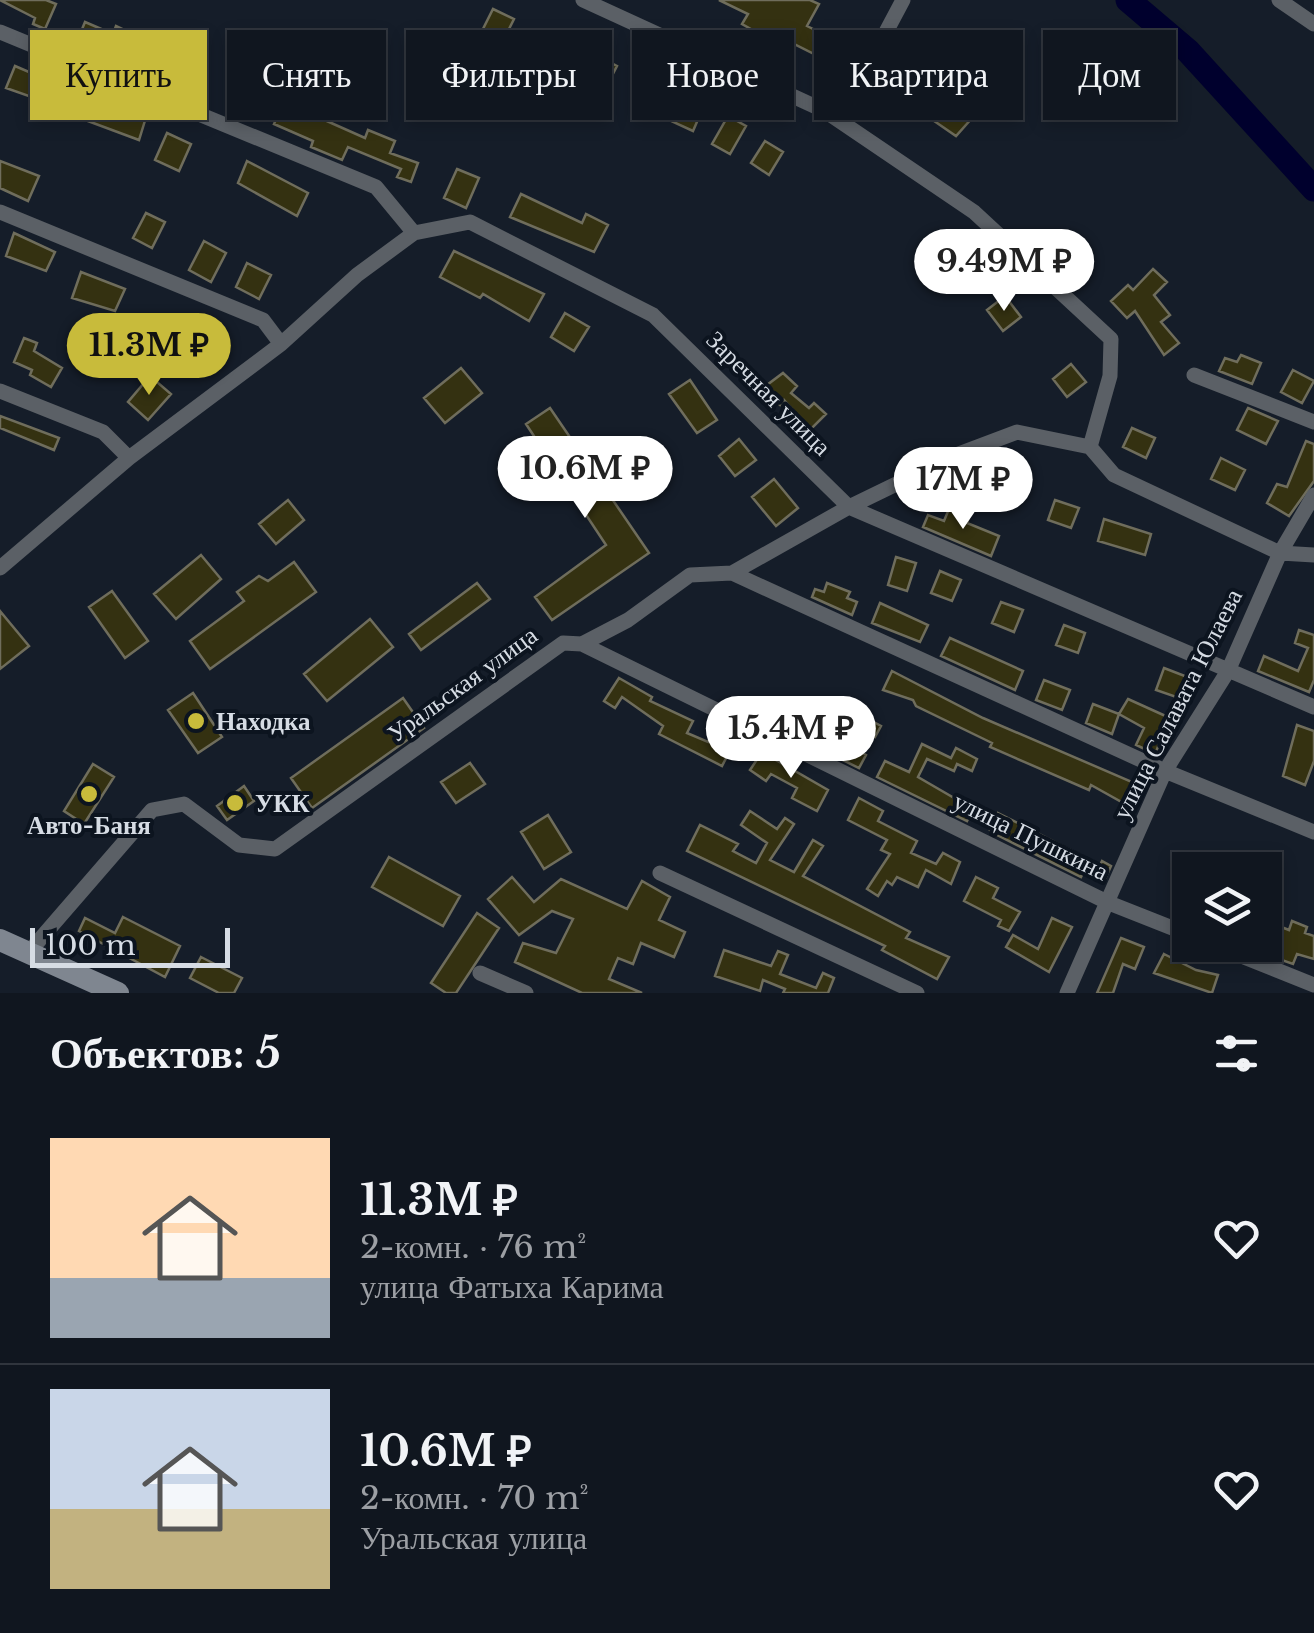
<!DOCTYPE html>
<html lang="ru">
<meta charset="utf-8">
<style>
:root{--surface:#10161f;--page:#1e232c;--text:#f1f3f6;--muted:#9c9fa4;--line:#30353d;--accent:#c8bb3b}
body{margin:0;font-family:"Libre Baskerville",serif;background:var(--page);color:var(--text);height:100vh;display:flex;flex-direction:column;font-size:38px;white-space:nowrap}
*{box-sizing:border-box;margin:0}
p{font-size:32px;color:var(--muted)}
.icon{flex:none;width:55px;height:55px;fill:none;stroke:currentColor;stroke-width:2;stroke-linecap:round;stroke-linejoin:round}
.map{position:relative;height:993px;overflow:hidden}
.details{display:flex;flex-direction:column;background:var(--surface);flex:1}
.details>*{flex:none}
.banner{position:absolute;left:30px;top:30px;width:1255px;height:90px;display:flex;gap:20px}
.controls{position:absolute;left:1172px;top:852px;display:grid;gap:20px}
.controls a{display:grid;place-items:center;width:110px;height:110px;border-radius:0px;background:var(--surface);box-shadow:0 5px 15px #0003,0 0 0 2px var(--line);font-size:50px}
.scale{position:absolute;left:30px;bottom:25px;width:200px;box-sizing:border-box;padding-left:10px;border:5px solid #d6dce4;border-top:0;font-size:28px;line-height:35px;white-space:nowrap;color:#d6dce4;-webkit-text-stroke:8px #0c141f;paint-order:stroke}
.price{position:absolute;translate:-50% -85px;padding:0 22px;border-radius:35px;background:#fff;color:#222;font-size:32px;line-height:65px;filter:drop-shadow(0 2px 5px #0008)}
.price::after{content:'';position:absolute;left:50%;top:60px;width:30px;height:22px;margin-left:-15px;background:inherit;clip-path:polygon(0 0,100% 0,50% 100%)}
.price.selected{background:var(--accent);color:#111}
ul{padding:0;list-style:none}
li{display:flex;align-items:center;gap:30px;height:250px;padding:0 50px}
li+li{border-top:2px solid var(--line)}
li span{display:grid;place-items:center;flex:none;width:280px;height:200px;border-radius:0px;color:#555}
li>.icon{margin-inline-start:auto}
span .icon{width:120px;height:120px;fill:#fffc;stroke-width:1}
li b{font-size:42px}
h2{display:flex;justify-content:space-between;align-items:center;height:120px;padding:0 50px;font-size:42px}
.pill{padding:0 35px;border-radius:0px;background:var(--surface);box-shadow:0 5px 15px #0003,0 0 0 2px var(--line);font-size:35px;line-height:90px}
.pill.selected{background:var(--accent);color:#111}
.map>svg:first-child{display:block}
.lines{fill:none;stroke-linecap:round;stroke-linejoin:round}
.river{stroke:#00002d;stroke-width:25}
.building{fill:#343111;stroke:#6f6d5c;stroke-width:2.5}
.street{stroke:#5b6066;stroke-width:15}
.secondary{stroke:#7f8690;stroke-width:22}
.poi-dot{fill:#c8bb3b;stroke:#0c141f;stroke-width:4}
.labels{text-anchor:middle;stroke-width:8;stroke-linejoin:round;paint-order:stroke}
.street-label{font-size:25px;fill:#d6dce4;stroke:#0c141f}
.poi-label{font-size:25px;font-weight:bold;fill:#d6dce4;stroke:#0c141f;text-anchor:start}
</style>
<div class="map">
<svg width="1314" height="993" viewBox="0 0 1314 993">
<rect width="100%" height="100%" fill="#151d29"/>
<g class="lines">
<!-- river -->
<path class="river" d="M 1128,0 L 1188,51 L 1314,189"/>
</g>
<!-- building -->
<path class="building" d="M 0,0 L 46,0 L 56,4 L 45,29 L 33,24 L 35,18 Z
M 719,0 L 810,0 L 819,4 L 807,26 L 856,50 L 846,70 L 780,37 L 777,43 L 767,38 L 742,24 L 748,14 Z
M 493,9 L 514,19 L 503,41 L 482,31 Z
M 85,22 L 113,34 L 116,26 L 150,42 L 139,67 L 126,61 L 122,68 L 101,59 L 105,50 L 78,39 Z
M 568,34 L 585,41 L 582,48 L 617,66 L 606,87 L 555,63 Z
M 15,66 L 64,87 L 57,106 L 6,88 Z
M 918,88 L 946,105 L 954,104 L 961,94 L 981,108 L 956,136 L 908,103 Z
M 87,91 L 147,114 L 139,140 L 77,117 Z
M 681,99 L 703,108 L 693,131 L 671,121 Z
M 284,102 L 365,138 L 368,130 L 395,141 L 390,153 L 418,163 L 411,182 L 397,177 L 401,169 L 348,147 L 342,160 L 311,147 L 313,141 L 274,124 Z
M 728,116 L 746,126 L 730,154 L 712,144 Z
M 167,133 L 191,144 L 179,171 L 155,160 Z
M 765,141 L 783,152 L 769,175 L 751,163 Z
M 0,161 L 39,176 L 28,201 L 0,188 Z
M 247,161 L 308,193 L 297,216 L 238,183 Z
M 457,169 L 479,178 L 466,208 L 444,198 Z
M 521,194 L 582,223 L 586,214 L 608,225 L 594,252 L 510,217 Z
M 146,213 L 165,222 L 152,248 L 133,238 Z
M 14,233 L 55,252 L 46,271 L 6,256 Z
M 204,241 L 226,253 L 211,282 L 189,270 Z
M 454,251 L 544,294 L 529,321 L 483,294 L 480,298 L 440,277 Z
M 247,263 L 271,275 L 259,299 L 236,287 Z
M 1153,269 L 1167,282 L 1154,295 L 1170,315 L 1161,322 L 1179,343 L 1164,355 L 1135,311 L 1127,318 L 1111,301 L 1128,285 L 1133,290 Z
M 81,272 L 125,289 L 115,311 L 72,298 Z
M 1005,296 L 1021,317 L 1003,331 L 987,310 Z
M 565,313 L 589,327 L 574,351 L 551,337 Z
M 200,328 L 221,345 L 199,372 L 178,355 Z
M 24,338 L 37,343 L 34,351 L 62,368 L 51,387 L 30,375 L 32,370 L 14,362 Z
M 1241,355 L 1261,363 L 1252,384 L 1219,371 L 1225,358 L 1237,362 Z
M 1071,364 L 1086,382 L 1067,397 L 1053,379 Z
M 461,368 L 482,393 L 445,423 L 424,398 Z
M 1293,370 L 1314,381 L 1302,403 L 1281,392 Z
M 783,373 L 797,386 L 791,393 L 809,408 L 814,403 L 826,414 L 810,430 L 784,400 L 780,405 L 766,393 L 770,388 L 767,385 Z
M 150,376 L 171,394 L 148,420 L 128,402 Z
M 690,380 L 717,420 L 697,433 L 669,394 Z
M 550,408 L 649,553 L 552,620 L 535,597 L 606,545 L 526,424 Z
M 1248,408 L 1278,421 L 1266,444 L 1237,430 Z
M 0,416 L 59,438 L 54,450 L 0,428 Z
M 1132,428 L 1155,438 L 1146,458 L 1123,447 Z
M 739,439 L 756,460 L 735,476 L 719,456 Z
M 1306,441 L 1314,444 L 1314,481 L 1289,516 L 1267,503 L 1277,484 L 1287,487 Z
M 1221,458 L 1245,470 L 1235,490 L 1211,479 Z
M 774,479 L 798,508 L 776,526 L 752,497 Z
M 288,500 L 304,520 L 276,544 L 259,524 Z
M 1055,500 L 1079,508 L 1071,528 L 1048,520 Z
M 949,509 L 969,517 L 967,523 L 999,536 L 991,556 L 923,527 L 928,515 L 944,521 Z
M 1104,519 L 1151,534 L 1145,555 L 1098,541 Z
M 201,555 L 221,579 L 176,619 L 154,594 Z
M 896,557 L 916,563 L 907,591 L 888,585 Z
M 294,562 L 316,592 L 210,669 L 190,641 L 244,601 L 237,592 L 259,576 L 268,581 Z
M 940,571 L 961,580 L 952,601 L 931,593 Z
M 477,583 L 490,599 L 421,650 L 409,634 Z
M 827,583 L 850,592 L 847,598 L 857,602 L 852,615 L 812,597 L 815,589 L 824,592 Z
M 112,591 L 148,641 L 125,658 L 89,607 Z
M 1001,602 L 1023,610 L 1014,632 L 992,623 Z
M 880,603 L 928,625 L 920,642 L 872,623 Z
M 0,611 L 29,646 L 0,669 Z
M 370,619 L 393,647 L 327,701 L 304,674 Z
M 1064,625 L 1085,633 L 1078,653 L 1056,645 Z
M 1299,630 L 1314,635 L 1314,680 L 1309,692 L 1258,671 L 1264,656 L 1298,671 L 1308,648 L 1295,643 Z
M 950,638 L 1023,671 L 1015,690 L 941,656 Z
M 1164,668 L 1190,678 L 1182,699 L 1156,690 Z
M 892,671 L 983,718 L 1139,785 L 1127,805 L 1091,785 L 1089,790 L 990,747 L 992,743 L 916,706 L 913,700 L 883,690 Z
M 619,678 L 652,697 L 650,701 L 693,721 L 687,733 L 708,742 L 713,732 L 734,743 L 722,766 L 659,734 L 663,726 L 622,697 L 615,708 L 604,701 Z
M 1044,680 L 1070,690 L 1062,710 L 1036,700 Z
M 193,693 L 222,737 L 198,753 L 168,710 Z
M 403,698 L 424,728 L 312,808 L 291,778 Z
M 829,698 L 881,726 L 875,737 L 823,710 Z
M 1128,699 L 1170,718 L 1155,754 L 1136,745 L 1144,728 L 1119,714 Z
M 1093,704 L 1119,714 L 1112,734 L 1086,723 Z
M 1297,725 L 1314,731 L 1314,761 L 1305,785 L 1283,776 Z
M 814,727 L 866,755 L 859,768 L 806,742 Z
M 922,744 L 951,758 L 956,748 L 977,759 L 972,771 L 957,764 L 954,771 L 927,759 L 918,777 L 973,809 L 967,821 L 877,777 L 885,761 L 909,772 Z
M 762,752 L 828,790 L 817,811 L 792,798 L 797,788 L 771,774 L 766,781 L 750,770 Z
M 470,763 L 485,784 L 456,803 L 441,782 Z
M 93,764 L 114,777 L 84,824 L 64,811 Z
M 244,786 L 254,801 L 227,820 L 217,806 Z
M 859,798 L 883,811 L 878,821 L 917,841 L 911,853 L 936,864 L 943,853 L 960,862 L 951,884 L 926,870 L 918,887 L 897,877 L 892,885 L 887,881 L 878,896 L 867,889 L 890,854 L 881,850 L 887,840 L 848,820 Z
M 750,811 L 777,829 L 785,818 L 794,824 L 770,860 L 794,872 L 813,840 L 823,846 L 803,876 L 910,932 L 906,938 L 949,957 L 937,979 L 882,950 L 885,946 L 687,851 L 700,825 L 738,844 L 733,851 L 756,863 L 767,843 L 741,825 Z
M 998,813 L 1100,865 L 1102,861 L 1111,866 L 1105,879 L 1085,869 L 1081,877 L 997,835 L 990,830 Z
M 548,815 L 571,852 L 544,869 L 521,832 Z
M 389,857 L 460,896 L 443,926 L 372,887 Z
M 512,877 L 534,902 L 561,879 L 627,909 L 642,881 L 670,897 L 659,920 L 685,932 L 674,957 L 641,943 L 633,964 L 618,958 L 609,979 L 642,993 L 582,993 L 515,962 L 523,943 L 556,953 L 573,919 L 552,911 L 519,935 L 488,899 Z
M 976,877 L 998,888 L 993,898 L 1020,912 L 1009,931 L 998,926 L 1001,920 L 964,901 Z
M 477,913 L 499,928 L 456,993 L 446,993 L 431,983 Z
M 123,917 L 180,946 L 165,977 L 79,931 L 85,918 L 115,933 Z
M 1052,918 L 1072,927 L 1049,972 L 1006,947 L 1013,935 L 1038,949 Z
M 1292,921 L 1307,927 L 1305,933 L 1314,936 L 1314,959 L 1297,954 L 1293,964 L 1276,958 L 1280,947 L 1265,941 L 1271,923 L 1289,930 Z
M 1121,938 L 1144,947 L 1135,969 L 1123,964 L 1113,993 L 1097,993 Z
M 724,950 L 771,966 L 778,951 L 788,955 L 780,974 L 816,988 L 823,973 L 834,978 L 828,993 L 783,993 L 785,989 L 763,980 L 760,991 L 715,976 Z
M 1164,954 L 1196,970 L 1218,975 L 1212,993 L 1154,973 Z
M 201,957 L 242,978 L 234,993 L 219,993 L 190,978 Z"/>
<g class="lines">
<!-- street -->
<path class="street" d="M 583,0 L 825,111 L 974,212 L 1111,339 L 1110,376 L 1090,447
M 1279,0 L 1314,24
M 0,32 L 376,187 L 414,233 L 470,222 L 653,315 L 849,507 L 1314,707
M 828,114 L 839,92 L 869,64 L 903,0
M 0,212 L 263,320 L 281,344
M 1194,375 L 1314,422
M 0,391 L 103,432 L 129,458
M 0,568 L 129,458 L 281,344 L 357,275 L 414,233
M 732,573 L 849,507 L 956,455 L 1017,432 L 1090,447 L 1114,475 L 1280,553 L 1314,555
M 582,644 L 1109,903 L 1190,935
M 660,873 L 917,993
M 1214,945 L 1314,985
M 29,952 L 152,810 L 184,804 L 239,845 L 275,849 L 563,643 L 582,644 L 628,620 L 690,575 L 732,573 L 1165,771 L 1314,832
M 480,973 L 526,993
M 1067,993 L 1165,771 L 1228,671 L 1280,553 L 1314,495"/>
<!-- secondary -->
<path class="secondary" d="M 0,940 L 118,993"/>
</g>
<!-- markers -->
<g class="poi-dot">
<circle cx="196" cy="721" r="10"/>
<circle cx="89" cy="794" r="10"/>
<circle cx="235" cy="803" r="10"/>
</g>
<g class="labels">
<!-- street labels -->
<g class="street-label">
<text transform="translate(769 393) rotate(45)" y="9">Заречная улица</text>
<text transform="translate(462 684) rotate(-36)" y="9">Уральская улица</text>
<text transform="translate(1177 704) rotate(-63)" y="9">улица Салавата Юлаева</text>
<text transform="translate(1031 836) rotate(26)" y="9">улица Пушкина</text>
</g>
<!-- poi labels -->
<g class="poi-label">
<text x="216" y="730">Находка</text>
<text x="255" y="812">УКК</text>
<text x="89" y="834" text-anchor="middle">Авто-Баня</text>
</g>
</g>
</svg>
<div class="controls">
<a><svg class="icon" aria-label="layers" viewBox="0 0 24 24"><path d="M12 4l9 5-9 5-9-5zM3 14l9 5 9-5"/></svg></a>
</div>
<div class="scale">100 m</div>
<b class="price" style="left:1004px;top:314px">9.49M ₽</b>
<b class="price selected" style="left:149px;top:398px">11.3M ₽</b>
<b class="price" style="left:585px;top:521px">10.6M ₽</b>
<b class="price" style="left:963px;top:532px">17M ₽</b>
<b class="price" style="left:791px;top:781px">15.4M ₽</b>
<div class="banner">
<a class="pill selected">Купить</a>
<a class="pill">Снять</a>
<a class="pill">Фильтры</a>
<a class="pill">Новое</a>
<a class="pill">Квартира</a>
<a class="pill">Дом</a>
</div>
</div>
<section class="details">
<h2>Объектов: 5<svg class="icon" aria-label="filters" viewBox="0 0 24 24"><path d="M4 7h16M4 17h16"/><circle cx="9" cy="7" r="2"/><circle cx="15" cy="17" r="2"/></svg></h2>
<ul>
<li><span style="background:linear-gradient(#ffd9b3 70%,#9aa5b1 0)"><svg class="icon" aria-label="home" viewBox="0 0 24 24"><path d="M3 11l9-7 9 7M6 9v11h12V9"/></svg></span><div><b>11.3M ₽</b><p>2-комн. · 76 m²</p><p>улица Фатыха Карима</p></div><svg class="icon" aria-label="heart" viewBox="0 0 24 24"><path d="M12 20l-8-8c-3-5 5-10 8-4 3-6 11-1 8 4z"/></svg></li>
<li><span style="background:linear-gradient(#c9d6e8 60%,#c2b280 0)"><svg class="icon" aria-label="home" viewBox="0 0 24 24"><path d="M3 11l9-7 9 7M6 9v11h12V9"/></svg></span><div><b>10.6M ₽</b><p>2-комн. · 70 m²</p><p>Уральская улица</p></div><svg class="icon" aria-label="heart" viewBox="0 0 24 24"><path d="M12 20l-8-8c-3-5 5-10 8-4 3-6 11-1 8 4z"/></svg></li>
</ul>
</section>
